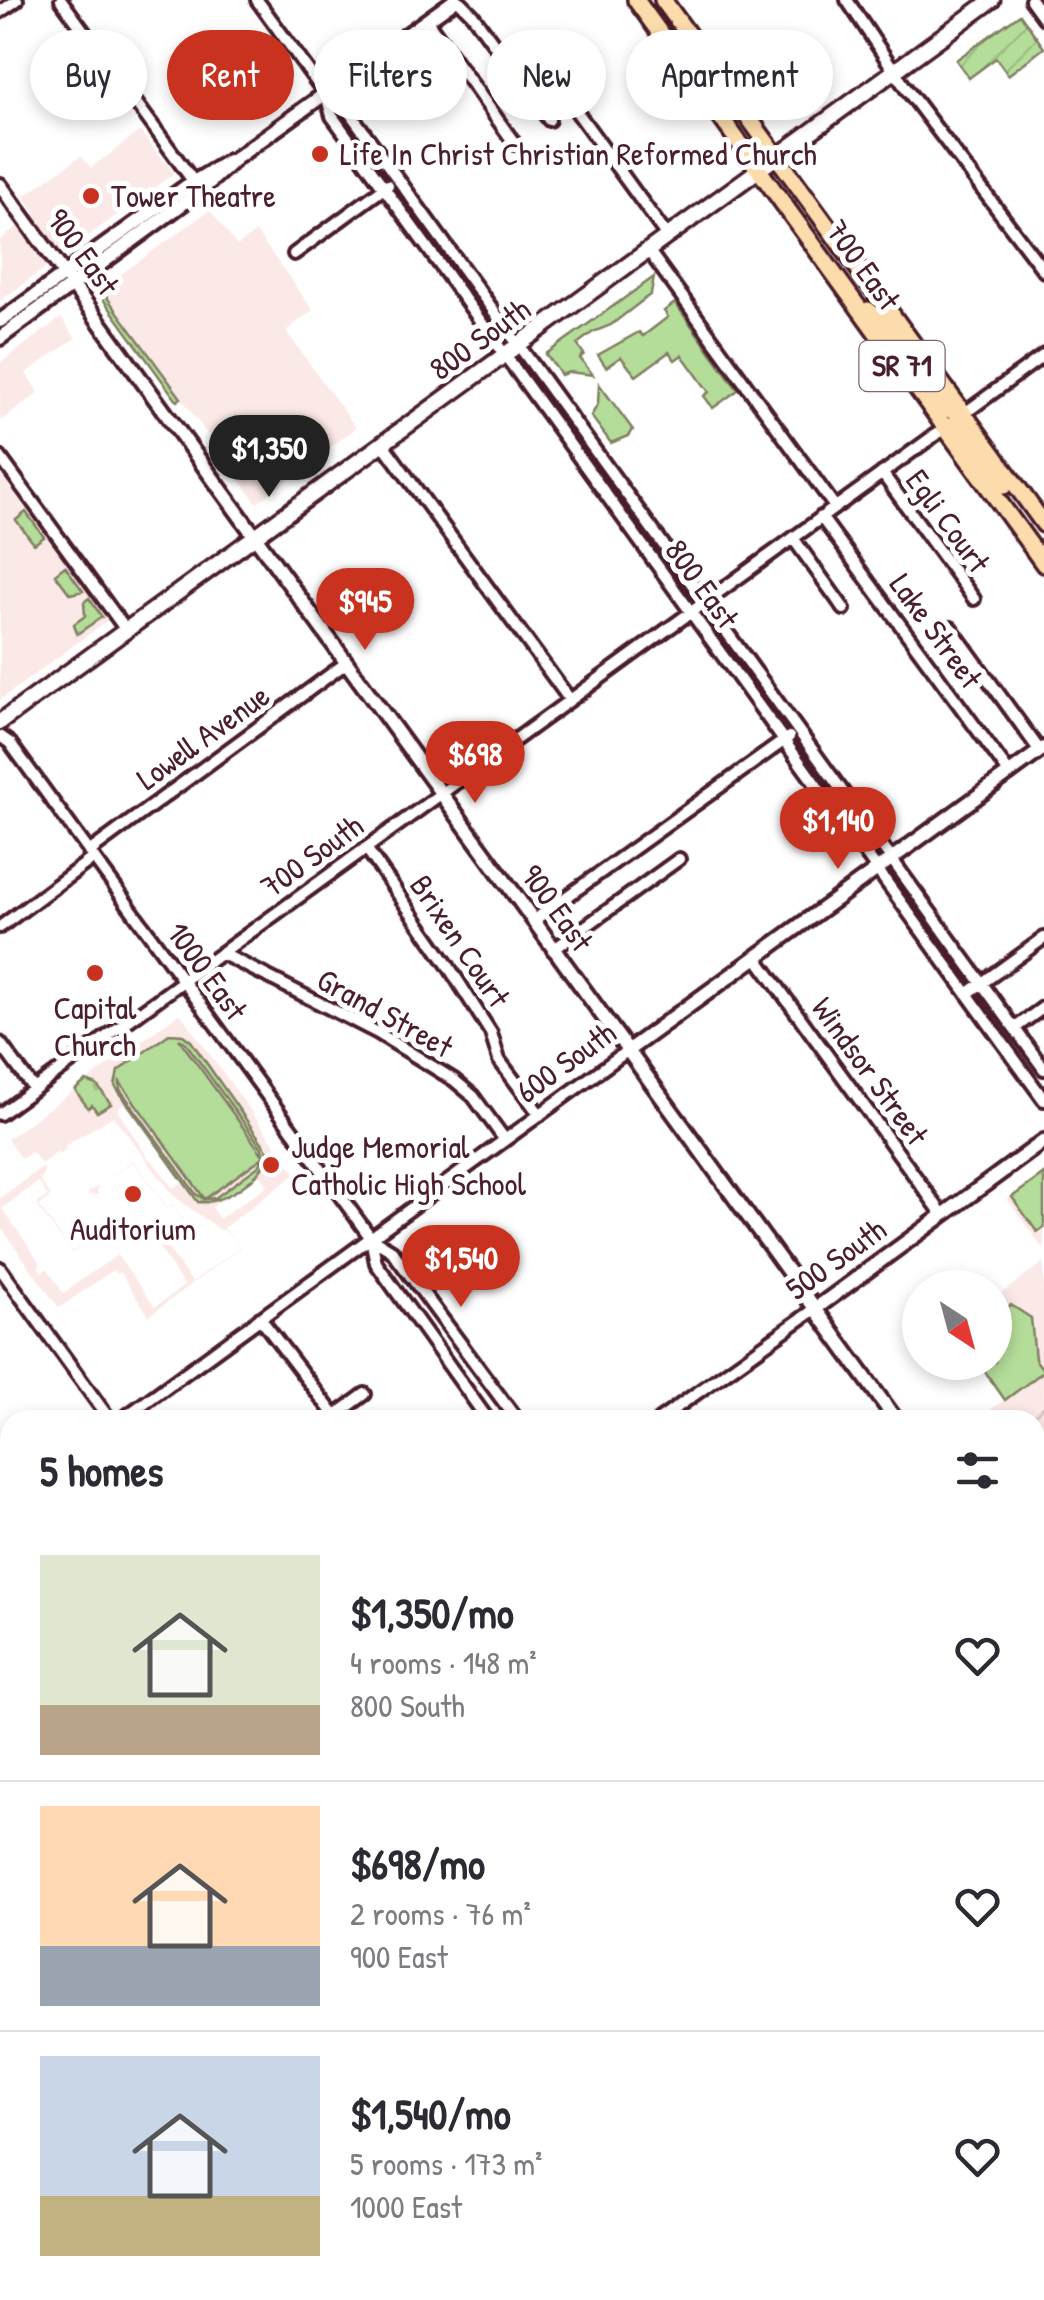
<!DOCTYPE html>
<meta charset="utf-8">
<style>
:root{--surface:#fff;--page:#f7f7f7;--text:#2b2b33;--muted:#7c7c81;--line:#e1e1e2;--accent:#c8321e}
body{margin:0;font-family:"Patrick Hand",sans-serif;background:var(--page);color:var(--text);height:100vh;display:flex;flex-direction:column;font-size:38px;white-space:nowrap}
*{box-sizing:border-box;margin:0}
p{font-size:32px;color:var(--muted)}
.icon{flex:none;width:55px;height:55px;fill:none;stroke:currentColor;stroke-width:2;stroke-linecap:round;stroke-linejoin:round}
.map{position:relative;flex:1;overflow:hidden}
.panel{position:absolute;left:0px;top:1410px;width:1045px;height:890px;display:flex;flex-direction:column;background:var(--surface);border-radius:30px 30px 0 0;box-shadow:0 5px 15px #0003}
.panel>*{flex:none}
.top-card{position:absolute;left:30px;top:30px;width:985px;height:90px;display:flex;gap:20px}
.needle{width:65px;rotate:144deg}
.tools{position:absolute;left:902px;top:1270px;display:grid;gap:20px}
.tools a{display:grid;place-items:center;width:110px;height:110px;border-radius:50%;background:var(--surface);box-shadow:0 5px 15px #0003;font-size:50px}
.price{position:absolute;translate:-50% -85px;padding:0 22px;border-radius:35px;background:var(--accent);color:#fff;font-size:32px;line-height:65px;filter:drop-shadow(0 2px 5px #0008)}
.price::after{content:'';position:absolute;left:50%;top:60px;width:30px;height:22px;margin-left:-15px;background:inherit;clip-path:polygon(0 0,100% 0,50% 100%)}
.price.active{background:#222;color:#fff}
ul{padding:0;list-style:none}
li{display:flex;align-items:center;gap:30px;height:250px;padding:0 40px}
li+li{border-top:2px solid var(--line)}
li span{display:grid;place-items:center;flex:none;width:280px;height:200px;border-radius:0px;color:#555}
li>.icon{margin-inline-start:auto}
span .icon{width:120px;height:120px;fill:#fffc;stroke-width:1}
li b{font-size:42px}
h2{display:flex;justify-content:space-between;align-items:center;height:120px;padding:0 40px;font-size:42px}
.chip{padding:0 35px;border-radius:45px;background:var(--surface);box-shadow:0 5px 15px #0003;font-size:35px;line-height:90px}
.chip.active{background:var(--accent);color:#fff}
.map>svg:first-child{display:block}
.built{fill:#fbe9e7;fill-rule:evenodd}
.industrial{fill:url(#industrial-furrows)}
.grass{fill:#b5dd9a;stroke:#807e62;stroke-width:2.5;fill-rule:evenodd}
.park{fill:url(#park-tufts);stroke:#807e62;stroke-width:2.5}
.garden{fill:url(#garden-furrows);stroke:#807e62;stroke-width:2.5}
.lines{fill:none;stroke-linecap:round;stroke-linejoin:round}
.minor-casing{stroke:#4a1f2b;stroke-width:18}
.tertiary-casing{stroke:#4a1f2b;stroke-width:20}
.secondary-casing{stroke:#4a1f2b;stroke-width:21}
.primary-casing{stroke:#4a1f2b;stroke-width:22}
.minor{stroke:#fff;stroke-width:10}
.tertiary{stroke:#fff;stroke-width:12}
.secondary{stroke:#fff;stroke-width:14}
.primary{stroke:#fcdcac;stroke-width:15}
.tram{stroke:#4a1f2b;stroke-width:2.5}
.poi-dot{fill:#c8321e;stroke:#fff;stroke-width:4}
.labels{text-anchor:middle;stroke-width:10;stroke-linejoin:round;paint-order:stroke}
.shield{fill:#fff;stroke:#80626b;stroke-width:2.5}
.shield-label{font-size:30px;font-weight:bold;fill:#4a1f2b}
.poi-label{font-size:32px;fill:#4a1f2b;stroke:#fff;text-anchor:start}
.street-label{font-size:32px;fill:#4a1f2b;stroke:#fff}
</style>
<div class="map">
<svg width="1044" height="2300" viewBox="0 0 1044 2300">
<defs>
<pattern id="industrial-furrows" width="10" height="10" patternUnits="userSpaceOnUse" patternTransform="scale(2.5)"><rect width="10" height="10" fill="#fbe9e7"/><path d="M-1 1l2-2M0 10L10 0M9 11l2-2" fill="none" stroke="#d9c7c6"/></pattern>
<pattern id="park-tufts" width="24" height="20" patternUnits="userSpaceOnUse" patternTransform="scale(2.5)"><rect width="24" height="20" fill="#b5dd9a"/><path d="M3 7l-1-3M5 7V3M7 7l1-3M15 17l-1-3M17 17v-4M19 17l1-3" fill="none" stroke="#9dbd85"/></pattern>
<pattern id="garden-furrows" width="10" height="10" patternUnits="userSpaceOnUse" patternTransform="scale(2.5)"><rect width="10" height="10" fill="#b5dd9a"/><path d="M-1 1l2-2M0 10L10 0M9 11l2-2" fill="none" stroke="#9dbd85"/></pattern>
</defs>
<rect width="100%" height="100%" fill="#fff"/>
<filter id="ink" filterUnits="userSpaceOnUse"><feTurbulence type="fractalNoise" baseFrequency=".01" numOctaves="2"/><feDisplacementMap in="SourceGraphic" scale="20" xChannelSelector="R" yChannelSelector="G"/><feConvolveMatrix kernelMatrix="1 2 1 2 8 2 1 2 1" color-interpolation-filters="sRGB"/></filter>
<g filter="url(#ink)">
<!-- built -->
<path class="built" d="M 140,131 L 174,173 L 0,301 L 0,240 L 36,213 L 24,196 L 81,156 L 91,168 Z
M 210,210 L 237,246 L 256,232 L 313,310 L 286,331 L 356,428 L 257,503 L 102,288 Z
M 61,318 L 76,338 L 26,373 L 39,393 L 0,421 L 0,363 Z
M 0,474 L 108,620 L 0,700 Z
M 180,1013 L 296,1174 L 223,1228 L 240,1248 L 149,1316 L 120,1272 L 116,1274 L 113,1270 L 59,1308 L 0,1226 L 0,1198 L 60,1154 L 57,1152 L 41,1164 L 32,1152 L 21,1159 L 7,1139 ZM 124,1102 L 187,1186 L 186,1187 L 181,1183 L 173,1188 L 152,1160 L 150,1161 L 117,1110 ZM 113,1116 L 175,1197 L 220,1230 L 226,1230 L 239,1248 L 192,1282 L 166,1246 L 189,1229 L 172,1204 L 167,1207 L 134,1161 L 133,1160 L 97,1186 L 92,1191 L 90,1190 L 88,1195 L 111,1203 L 88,1194 L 98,1195 L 97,1186 L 133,1161 L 167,1208 L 172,1205 L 188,1228 L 163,1246 L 152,1231 L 149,1232 L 184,1286 L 155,1307 L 117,1255 L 63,1293 L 47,1268 L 42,1272 L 38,1267 L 41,1264 L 2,1208 L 38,1182 L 48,1196 L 36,1205 L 72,1253 L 88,1240 L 95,1249 L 91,1239 L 79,1234 L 83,1244 L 72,1252 L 39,1206 L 51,1196 L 40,1181 L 44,1171 L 42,1167 L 66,1150 L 65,1146 ZM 258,1174 L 268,1185 L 219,1219 L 212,1207 Z
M 1044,1172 L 1044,1250 L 1007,1199 Z
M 1044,1262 L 1044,1403 L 1020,1420 L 977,1420 L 1004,1400 L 977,1363 L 995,1362 L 995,1290 L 1001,1294 Z"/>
<!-- industrial -->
<path class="industrial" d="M 1044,1403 L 1044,1497 L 1035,1504 L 1035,1420 L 1020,1420 Z"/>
<!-- grass -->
<path class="grass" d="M 341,113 L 346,113 L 388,174 L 387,177 L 380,176 L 339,118 Z
M 411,208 L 414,208 L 454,263 L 453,267 L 446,267 L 409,216 Z
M 462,274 L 498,324 L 495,328 L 490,327 L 456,280 Z
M 654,277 L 651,294 L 611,325 L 593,332 L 577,344 L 584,354 L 580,358 L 593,375 L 569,372 L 561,375 L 546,354 Z
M 103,292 L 181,398 L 177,401 L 100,295 Z
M 675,303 L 738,390 L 713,408 L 704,396 L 709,392 L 682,355 L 675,360 L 669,352 L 636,376 L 621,357 L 606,367 L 598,355 L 639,332 L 643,336 L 668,317 L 664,311 Z
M 529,367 L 564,414 L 563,418 L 557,419 L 524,372 Z
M 599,384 L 633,430 L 628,436 L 611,443 L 591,416 L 598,404 Z
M 613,483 L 646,526 L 644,531 L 639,532 L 610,493 L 608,487 Z
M 26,512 L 44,537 L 34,544 L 16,520 Z
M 65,566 L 83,591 L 70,594 L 55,574 Z
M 89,598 L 102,617 L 77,634 L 74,624 L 85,616 L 84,602 Z
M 716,626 L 750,669 L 746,675 L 741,673 L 714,635 L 712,630 Z
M 755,681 L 760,682 L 789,728 L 782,729 L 751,686 Z
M 797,738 L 833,785 L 831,788 L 825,788 L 795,747 L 793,743 Z
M 840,795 L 872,839 L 870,843 L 864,842 L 836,804 L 836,797 Z
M 902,884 L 907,885 L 937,928 L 933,932 L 928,931 L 900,892 L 899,888 Z
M 943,938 L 973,979 L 971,982 L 965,981 L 938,944 Z
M 981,991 L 1015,1035 L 1014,1039 L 1007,1039 L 977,998 Z
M 169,1034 L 183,1035 L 191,1041 L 268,1151 C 269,1175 220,1206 198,1202 L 115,1086 L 118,1071 ZM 179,1039 L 185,1042 L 262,1148 L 263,1155 ZM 120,1082 L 204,1198 L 204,1199 L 196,1194 L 120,1089 ZM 263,1157 L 260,1165 L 215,1198 L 205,1199 Z
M 1044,1174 L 1044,1227 L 1037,1232 L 1012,1197 Z
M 1011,1305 L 1031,1318 L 1035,1359 L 1044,1371 L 1005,1400 L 979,1363 L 995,1362 L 995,1316 Z"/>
<!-- park -->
<path class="park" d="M 86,1081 L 97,1085 L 111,1104 L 97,1112 L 92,1105 L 88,1108 L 75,1090 Z"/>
<!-- garden -->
<path class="garden" d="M 1020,14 L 1044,48 L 1008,75 L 996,58 L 969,78 L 956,60 Z"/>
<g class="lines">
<!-- minor casing -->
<g class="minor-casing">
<path id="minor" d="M 61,0 L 196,185
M 257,0 L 326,95 L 332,116 L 1044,1100
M 458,0 L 472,14 L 549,120
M 847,0 L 907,90 L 1044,271
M 1031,0 L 1044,18
M 0,12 L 17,0
M 427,21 L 515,144
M 327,95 L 345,106 L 1044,1069
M 577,112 L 667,236
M 648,250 L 835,507
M 294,254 L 388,185
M 965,413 L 1044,355
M 383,444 L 570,700
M 0,457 L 126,630
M 882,473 L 974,599
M 821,517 L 1010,774
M 793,538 L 844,609
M 951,628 L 1040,751
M 0,736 L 10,743 L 371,1238 L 392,1251 L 517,1420
M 366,848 L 447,964 L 491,1033 L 499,1060 L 540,1115
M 89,852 L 346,663
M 533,921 L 789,737
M 0,927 L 93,858
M 553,950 L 679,859
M 221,953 L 378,1033 L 454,1080 L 473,1096 L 505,1140
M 756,957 L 943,1215
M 967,994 L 1044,938
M 1015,1028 L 1044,1007
M 0,1043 L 34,1089
M 0,1114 L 946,427
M 371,1238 L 376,1263 L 488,1420
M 0,1268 L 110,1420
M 260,1318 L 338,1420
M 335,1416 L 365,1394
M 121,1420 L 627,1051
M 659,1420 L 815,1309
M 0,1508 L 10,1501
M 0,1539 L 10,1553
M 0,1813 L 10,1827
M 1035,1933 L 1044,1945
M 0,2081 L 10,2095
M 1035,2153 L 1044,2165
M 0,2289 L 10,2282
M 151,2290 L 159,2300
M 332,2290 L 339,2300
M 365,2290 L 372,2300
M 741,2290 L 748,2300
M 530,2300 L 543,2290
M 852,2300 L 866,2290"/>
</g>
<!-- tertiary casing -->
<g class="tertiary-casing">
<path id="tertiary" d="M 0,185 L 896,1420
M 0,321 L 184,188 L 229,161
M 0,338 L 200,191 L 236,158 L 455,0
M 627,1051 L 1044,748
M 815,1309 L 1044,1141
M 1035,1613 L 1044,1625"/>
</g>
<!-- secondary casing -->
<g class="secondary-casing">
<path id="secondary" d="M 0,722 L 992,0"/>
</g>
<!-- primary casing -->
<g class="primary-casing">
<path id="primary" d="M 636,0 L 1044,564
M 663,0 L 1044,524
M 868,310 L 883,323 L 944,404 L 952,411 L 962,413
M 946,427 L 954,425 L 964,432 L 1004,486
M 1035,1521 L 1044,1514
M 1035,1557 L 1044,1550
M 0,1882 L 10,1874
M 0,1912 L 10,1905"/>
</g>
<!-- minor -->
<use href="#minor" class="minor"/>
<!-- tertiary -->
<use href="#tertiary" class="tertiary"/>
<!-- secondary -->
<use href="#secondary" class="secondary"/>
<!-- primary -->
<use href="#primary" class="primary"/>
<!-- tram -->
<path class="tram" d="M 1035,1546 L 1044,1540
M 0,1894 L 10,1887"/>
</g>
</g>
<!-- markers -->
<g class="poi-dot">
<circle cx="320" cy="154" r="10"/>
<circle cx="91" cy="196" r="10"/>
<circle cx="95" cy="973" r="10"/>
<circle cx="271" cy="1165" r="10"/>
<circle cx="133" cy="1194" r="10"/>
</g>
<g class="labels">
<!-- shield labels -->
<rect class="shield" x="859.5" y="341" width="85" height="50" rx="8"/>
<g class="shield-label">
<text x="902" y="376">SR 71</text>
</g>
<!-- poi labels -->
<g class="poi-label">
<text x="340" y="165">Life In Christ Christian Reformed Church</text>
<text x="111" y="207">Tower Theatre</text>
<text x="95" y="1019" text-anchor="middle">Capital<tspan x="95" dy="37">Church</tspan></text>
<text x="291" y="1158">Judge Memorial<tspan x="291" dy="37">Catholic High School</tspan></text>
<text x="133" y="1240" text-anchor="middle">Auditorium</text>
</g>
<!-- street labels -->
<g class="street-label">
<text transform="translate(83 252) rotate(54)" y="11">900 East</text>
<text transform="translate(863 265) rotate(54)" y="11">700 East</text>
<text transform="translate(480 339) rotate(-36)" y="11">800 South</text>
<text transform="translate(948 521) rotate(54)" y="11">Egli Court</text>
<text transform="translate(702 584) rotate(54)" y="11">800 East</text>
<text transform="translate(936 631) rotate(54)" y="11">Lake Street</text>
<text transform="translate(203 737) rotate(-36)" y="11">Lowell Avenue</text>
<text transform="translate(312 856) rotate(-36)" y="11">700 South</text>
<text transform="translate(557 908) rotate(54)" y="11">900 East</text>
<text transform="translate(460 941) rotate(56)" y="11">Brixen Court</text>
<text transform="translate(207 971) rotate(54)" y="11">1000 East</text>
<text transform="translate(385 1013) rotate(29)" y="11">Grand Street</text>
<text transform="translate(566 1062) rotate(-36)" y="11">600 South</text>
<text transform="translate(870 1071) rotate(54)" y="11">Windsor Street</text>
<text transform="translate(836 1259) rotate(-36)" y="11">500 South</text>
</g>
</g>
</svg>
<div class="tools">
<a><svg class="needle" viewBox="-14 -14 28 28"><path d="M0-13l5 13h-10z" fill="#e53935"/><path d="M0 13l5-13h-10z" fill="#7c7c81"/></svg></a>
</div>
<b class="price active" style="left:269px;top:500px">$1,350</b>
<b class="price" style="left:365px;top:653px">$945</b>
<b class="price" style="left:475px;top:806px">$698</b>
<b class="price" style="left:838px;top:872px">$1,140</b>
<b class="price" style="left:461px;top:1310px">$1,540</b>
<div class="top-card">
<a class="chip">Buy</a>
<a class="chip active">Rent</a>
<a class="chip">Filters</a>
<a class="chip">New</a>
<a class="chip">Apartment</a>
</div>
<section class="panel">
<h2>5 homes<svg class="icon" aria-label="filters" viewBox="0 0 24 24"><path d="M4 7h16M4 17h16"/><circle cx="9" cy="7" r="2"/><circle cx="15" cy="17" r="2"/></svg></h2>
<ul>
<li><span style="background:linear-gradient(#dfe7d0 75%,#b9a48a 0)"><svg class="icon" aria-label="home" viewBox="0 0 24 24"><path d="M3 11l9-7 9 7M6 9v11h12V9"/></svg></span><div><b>$1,350/mo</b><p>4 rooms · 148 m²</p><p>800 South</p></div><svg class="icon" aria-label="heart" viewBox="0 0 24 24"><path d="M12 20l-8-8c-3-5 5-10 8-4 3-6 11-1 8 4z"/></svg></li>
<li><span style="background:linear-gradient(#ffd9b3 70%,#9aa5b1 0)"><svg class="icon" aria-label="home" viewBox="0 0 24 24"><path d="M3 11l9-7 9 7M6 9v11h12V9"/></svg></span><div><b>$698/mo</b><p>2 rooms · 76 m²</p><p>900 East</p></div><svg class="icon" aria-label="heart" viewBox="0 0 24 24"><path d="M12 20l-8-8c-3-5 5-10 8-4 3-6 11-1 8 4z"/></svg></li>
<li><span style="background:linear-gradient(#c9d6e8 70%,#c2b280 0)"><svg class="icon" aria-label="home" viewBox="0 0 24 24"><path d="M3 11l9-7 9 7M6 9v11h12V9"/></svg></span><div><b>$1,540/mo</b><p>5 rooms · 173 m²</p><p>1000 East</p></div><svg class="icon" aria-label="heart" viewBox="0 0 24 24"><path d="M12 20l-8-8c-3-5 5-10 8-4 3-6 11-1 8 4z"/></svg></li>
</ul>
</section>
</div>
